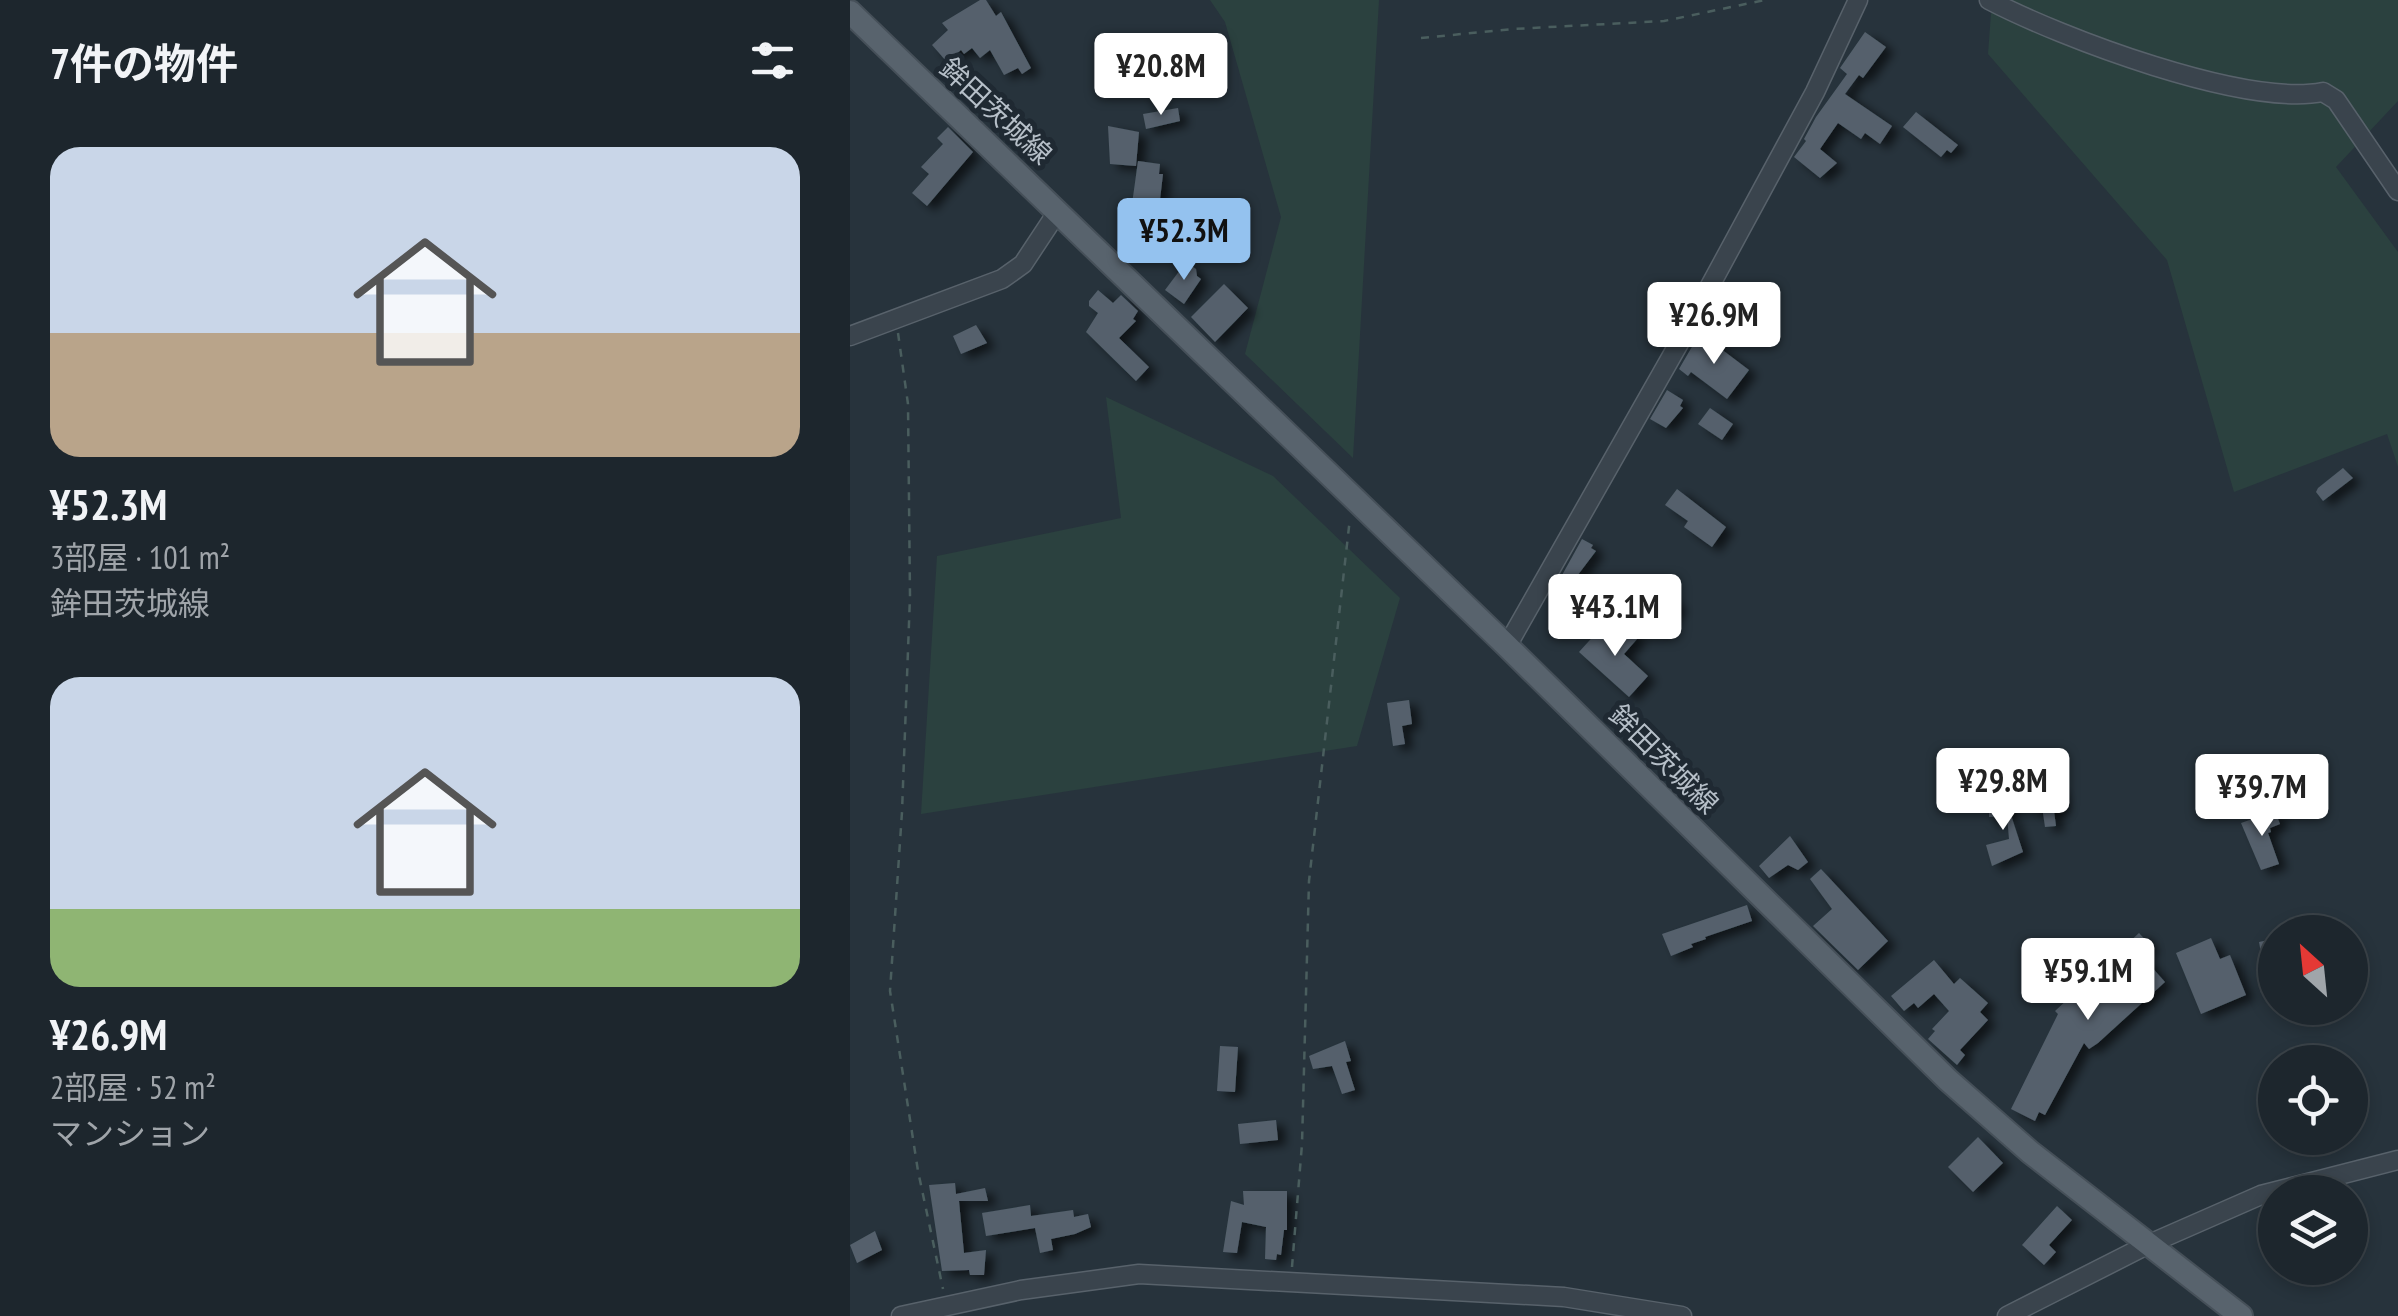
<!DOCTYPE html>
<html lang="ja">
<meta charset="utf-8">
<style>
:root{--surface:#1d262d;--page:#252e35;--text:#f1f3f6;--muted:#a0a5aa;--line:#3b4349;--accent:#94c2ef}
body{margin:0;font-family:"PT Sans Narrow","Noto Sans JP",sans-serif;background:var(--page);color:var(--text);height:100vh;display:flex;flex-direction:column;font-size:38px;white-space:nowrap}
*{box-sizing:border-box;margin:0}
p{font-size:32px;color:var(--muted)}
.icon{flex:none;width:55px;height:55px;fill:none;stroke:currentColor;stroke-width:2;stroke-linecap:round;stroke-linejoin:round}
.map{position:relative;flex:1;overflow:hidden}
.details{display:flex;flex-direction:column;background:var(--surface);width:850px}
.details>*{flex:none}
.needle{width:65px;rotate:333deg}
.fabs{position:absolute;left:1408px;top:915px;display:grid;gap:20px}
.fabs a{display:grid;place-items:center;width:110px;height:110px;border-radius:50%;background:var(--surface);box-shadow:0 5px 15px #0003,0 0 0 2px var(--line);font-size:50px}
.price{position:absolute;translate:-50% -85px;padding:0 22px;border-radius:10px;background:#fff;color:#222;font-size:32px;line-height:65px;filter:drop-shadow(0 2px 5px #0008)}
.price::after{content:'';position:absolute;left:50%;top:60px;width:30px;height:22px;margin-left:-15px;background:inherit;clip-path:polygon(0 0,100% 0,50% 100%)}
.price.active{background:var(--accent);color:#111}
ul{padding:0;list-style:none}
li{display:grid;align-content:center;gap:20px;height:530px;padding:0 50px}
li span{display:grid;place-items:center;height:310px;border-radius:30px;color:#555}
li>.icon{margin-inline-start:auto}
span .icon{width:180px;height:180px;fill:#fffc;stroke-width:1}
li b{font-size:42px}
h2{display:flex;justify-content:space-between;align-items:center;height:120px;padding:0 50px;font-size:42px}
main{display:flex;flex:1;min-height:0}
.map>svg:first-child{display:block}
.green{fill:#2b413f}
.building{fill:#54616c;filter:url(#shadow)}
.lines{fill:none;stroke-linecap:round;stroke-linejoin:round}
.minor-casing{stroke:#58626b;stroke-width:21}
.major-casing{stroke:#465059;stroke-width:26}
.path{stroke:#4a5e5e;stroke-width:2.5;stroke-dasharray:8 8;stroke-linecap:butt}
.minor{stroke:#3a444d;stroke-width:18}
.major{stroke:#58636d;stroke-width:22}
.labels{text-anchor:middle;stroke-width:10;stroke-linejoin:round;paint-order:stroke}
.street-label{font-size:28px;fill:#b6bfc8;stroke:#1f2932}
</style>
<main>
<section class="details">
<h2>7件の物件<svg class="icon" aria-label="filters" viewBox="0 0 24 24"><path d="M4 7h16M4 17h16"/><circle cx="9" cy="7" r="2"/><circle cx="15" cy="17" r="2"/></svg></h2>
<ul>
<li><span style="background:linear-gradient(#c9d6e8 60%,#b9a48a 0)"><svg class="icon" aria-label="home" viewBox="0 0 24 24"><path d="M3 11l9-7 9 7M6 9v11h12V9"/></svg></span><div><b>¥52.3M</b><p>3部屋 · 101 m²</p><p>鉾田茨城線</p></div></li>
<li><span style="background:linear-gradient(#c9d6e8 75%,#8fb573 0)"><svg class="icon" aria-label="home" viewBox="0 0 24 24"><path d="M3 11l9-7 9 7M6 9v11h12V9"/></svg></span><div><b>¥26.9M</b><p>2部屋 · 52 m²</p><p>マンション</p></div></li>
</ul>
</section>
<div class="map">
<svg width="1548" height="1316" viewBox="0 0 1548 1316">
<defs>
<filter id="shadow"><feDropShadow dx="8" dy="5" stdDeviation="5" flood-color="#0009"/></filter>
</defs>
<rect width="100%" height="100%" fill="#27333c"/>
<!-- green -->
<path class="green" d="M 360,0 L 529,0 L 503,458 L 395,354 L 431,217 L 375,22 Z
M 1142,0 L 1548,0 L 1548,101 L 1486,167 L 1548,252 L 1548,467 L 1537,434 L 1384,492 L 1317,260 L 1138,54 Z
M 256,397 L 423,476 L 550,598 L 507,746 L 71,814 L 87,556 L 271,518 Z"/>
<!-- building -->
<path class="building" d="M 130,0 L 136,0 L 146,16 L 151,12 L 181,68 L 172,74 L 168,68 L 154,75 L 140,50 L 130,58 L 122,48 L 114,54 L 111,50 L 97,62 L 82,45 L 98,30 L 92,23 Z
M 1015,32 L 1036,47 L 1013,78 L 1009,75 L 995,94 L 1042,126 L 1030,144 L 1015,133 L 1011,139 L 988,123 L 970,149 L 987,163 L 970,178 L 944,157 L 956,141 L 954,139 L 966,117 L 997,74 L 990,68 Z
M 328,108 L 330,121 L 296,129 L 293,114 Z
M 1066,112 L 1108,145 L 1101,153 L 1097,150 L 1091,157 L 1053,127 Z
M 258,126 L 289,132 L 286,166 L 260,164 Z
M 98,127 L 123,152 L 77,206 L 62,193 L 79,174 L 71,167 L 93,144 L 87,138 Z
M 288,161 L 310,164 L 309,174 L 313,174 L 309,208 L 282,204 Z
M 336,262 L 346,269 L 347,276 L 351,279 L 334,304 L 315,290 Z
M 374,284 L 398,308 L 365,342 L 341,317 Z
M 248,290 L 263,303 L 271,295 L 288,311 L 283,319 L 286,321 L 269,338 L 299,367 L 286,381 L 236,332 L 248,313 L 239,306 L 239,301 Z
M 126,325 L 137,343 L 111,354 L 103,336 Z
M 850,333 L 899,370 L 877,399 L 841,372 L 838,376 L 829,369 Z
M 817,390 L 833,400 L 830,406 L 833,408 L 816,428 L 800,419 Z
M 860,408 L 883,424 L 872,440 L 848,424 Z
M 1493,468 L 1503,478 L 1473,501 L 1466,492 L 1468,488 Z
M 827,489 L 876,527 L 862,547 L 834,527 L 838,521 L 815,505 Z
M 732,539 L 743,545 L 741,548 L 746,551 L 721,584 L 711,577 Z
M 806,588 L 829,606 L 809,629 L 787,611 Z
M 770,623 L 788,638 L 774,654 L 798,676 L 779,697 L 729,652 L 748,631 L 757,639 Z
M 559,700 L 562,724 L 552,726 L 555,744 L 543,746 L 537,703 Z
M 1209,788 L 1212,810 L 1204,811 L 1206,826 L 1195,827 L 1193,813 L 1183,811 L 1181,794 Z
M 1139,796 L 1158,796 L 1159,816 L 1161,815 L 1173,852 L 1142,866 L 1136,845 L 1159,839 L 1157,816 L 1139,817 Z
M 1425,811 L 1430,824 L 1420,828 L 1421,832 L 1418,833 L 1429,864 L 1411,870 L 1391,823 Z
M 940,836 L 958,862 L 948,870 L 938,865 L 919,878 L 909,866 Z
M 971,869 L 1038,941 L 1008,970 L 963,926 L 982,909 L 960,879 Z
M 897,905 L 902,921 L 855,937 L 856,939 L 841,944 L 843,947 L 821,956 L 812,934 Z
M 1289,933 L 1301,946 L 1291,955 L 1315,982 L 1248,1043 L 1239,1049 L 1234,1043 L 1195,1115 L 1189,1112 L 1185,1121 L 1161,1109 L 1208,1014 L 1205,1011 Z
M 1361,938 L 1370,959 L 1380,955 L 1396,995 L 1351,1014 L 1326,953 Z
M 1423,939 L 1425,991 L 1411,993 L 1408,971 L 1414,970 L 1409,942 Z
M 1084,960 L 1104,984 L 1110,978 L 1138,1003 L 1130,1012 L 1138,1020 L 1110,1050 L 1115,1055 L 1107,1065 L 1078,1039 L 1085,1031 L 1082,1029 L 1099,1011 L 1084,994 L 1068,1008 L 1064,1003 L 1054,1011 L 1041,996 Z
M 495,1041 L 501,1061 L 496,1062 L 505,1090 L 492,1094 L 482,1066 L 463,1069 L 459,1056 Z
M 370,1046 L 388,1047 L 385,1092 L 367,1091 Z
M 426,1120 L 428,1140 L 390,1144 L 388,1124 Z
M 1128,1137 L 1153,1163 L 1123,1192 L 1098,1167 Z
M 105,1183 L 106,1194 L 135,1188 L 138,1201 L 109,1201 L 114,1253 L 136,1250 L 134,1275 L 120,1275 L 119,1270 L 92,1271 L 79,1185 Z
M 393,1191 L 437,1191 L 437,1230 L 434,1230 L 431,1255 L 427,1254 L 426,1260 L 415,1259 L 416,1227 L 392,1222 L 387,1253 L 373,1252 L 381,1201 L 394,1205 Z
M 180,1205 L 181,1216 L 223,1210 L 224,1217 L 238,1214 L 241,1227 L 225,1234 L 201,1239 L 203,1250 L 190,1253 L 185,1228 L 136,1236 L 132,1213 Z
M 1207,1206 L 1222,1220 L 1199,1245 L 1206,1252 L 1194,1265 L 1172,1245 Z
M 25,1231 L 32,1250 L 7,1263 L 0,1245 Z"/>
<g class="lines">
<!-- minor casing -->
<g class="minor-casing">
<path id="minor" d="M 1139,0 C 1212,38 1394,107 1473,92 L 1486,100 L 1548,191
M 0,336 L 152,279 L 173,264 L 208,211
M 657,646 L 828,345 L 965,92 L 1008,0
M 51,1316 L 171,1290 L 289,1274 L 714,1297 L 832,1316
M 1157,1316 L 1297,1245 L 1411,1195 L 1548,1160"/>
</g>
<!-- major casing -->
<g class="major-casing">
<path id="major" d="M 0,12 L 657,646 L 1098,1080 L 1180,1152 L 1391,1316"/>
</g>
<!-- path -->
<path class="path" d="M 571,38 L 663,29 L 814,21 L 915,0
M 48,333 L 58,404 L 60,596 L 52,812 L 40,991 L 68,1171 L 93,1289
M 442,1267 L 452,1144 L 459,881 L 500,518"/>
<!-- minor -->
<use href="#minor" class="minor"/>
<!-- major -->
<use href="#major" class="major"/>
</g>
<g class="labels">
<!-- street labels -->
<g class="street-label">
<text transform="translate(146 111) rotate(43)" y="10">鉾田茨城線</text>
<text transform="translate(814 759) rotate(45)" y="10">鉾田茨城線</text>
</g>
</g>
</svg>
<div class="fabs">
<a><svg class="needle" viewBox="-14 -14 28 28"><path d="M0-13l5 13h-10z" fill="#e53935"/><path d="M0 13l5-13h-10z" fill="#a0a5aa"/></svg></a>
<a><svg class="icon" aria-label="locate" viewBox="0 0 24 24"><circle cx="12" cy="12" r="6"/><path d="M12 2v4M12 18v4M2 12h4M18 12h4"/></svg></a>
<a><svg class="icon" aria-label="layers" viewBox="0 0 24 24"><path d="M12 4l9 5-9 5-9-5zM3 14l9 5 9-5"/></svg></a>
</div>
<b class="price" style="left:311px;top:118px">¥20.8M</b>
<b class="price active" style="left:334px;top:283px">¥52.3M</b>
<b class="price" style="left:864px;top:367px">¥26.9M</b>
<b class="price" style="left:765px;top:659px">¥43.1M</b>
<b class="price" style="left:1153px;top:833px">¥29.8M</b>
<b class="price" style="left:1412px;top:839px">¥39.7M</b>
<b class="price" style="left:1238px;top:1023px">¥59.1M</b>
</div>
</main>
